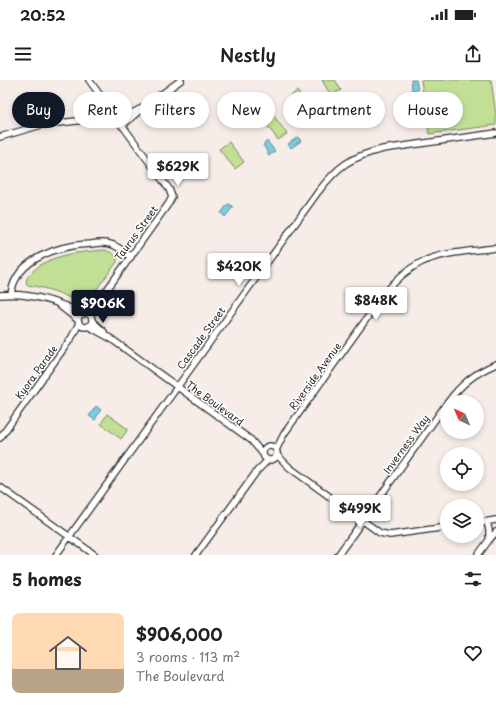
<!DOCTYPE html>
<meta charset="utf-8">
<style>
:root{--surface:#fff;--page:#f2f2f2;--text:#202124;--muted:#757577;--accent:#111827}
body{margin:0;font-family:"Playpen Sans",sans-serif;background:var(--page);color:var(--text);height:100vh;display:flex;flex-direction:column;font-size:15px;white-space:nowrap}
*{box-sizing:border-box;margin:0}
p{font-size:13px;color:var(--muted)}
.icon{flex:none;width:22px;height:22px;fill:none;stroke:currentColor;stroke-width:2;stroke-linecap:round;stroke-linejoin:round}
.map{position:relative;height:475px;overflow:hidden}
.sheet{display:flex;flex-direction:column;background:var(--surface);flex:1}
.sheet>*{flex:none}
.hud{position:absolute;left:12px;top:12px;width:472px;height:36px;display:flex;gap:8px}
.needle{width:26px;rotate:316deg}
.controls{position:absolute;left:440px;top:315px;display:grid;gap:8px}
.controls a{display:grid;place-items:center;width:44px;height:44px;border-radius:50%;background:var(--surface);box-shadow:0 2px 6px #0003;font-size:20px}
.price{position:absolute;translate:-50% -34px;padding:0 9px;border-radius:4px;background:#fff;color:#222;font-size:13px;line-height:26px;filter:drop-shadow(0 1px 2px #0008)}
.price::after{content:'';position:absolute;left:50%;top:24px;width:12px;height:9px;margin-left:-6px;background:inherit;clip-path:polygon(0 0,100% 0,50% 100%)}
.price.active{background:var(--accent);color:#fff}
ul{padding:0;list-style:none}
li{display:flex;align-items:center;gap:12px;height:100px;padding:0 12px}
li span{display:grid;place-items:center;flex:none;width:112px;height:80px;border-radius:8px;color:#555}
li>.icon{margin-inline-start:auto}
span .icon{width:48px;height:48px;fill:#fffc;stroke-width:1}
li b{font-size:17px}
h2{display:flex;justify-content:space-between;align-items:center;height:48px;padding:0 12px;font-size:17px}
.pill{padding:0 14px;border-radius:18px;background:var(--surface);box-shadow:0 2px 6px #0003;font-size:14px;line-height:36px}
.pill.active{background:var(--accent);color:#fff}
.status{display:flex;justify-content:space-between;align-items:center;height:28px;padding:0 20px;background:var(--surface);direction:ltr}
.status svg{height:11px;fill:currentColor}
header{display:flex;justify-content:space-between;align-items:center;height:52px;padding:0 12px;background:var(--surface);font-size:18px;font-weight:600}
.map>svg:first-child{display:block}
.green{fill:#c2df96;stroke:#768560}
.water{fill:#7dcbdc;stroke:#5c8b95}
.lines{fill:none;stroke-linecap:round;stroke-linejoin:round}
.street-casing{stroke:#2b2b2b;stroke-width:8}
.street{stroke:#fff;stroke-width:5.5}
.labels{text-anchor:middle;stroke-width:3;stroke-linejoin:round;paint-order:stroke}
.street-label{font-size:10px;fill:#2b2b2b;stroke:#fff}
</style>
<div class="status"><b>20:52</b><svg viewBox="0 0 49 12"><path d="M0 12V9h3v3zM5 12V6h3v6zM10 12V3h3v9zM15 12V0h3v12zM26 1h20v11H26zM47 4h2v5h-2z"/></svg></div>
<header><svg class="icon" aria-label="menu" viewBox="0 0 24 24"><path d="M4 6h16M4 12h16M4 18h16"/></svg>Nestly<svg class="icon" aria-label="share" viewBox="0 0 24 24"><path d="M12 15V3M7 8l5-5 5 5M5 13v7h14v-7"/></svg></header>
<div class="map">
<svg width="496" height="475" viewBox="0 0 496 475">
<rect width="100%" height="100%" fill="#f7ede8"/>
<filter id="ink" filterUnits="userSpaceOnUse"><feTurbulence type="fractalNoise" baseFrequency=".025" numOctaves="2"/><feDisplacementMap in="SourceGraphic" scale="8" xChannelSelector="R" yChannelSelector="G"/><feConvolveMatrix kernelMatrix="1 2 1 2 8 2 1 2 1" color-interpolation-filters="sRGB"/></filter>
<g filter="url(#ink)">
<!-- green -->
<path class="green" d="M 322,0 L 335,0 L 341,10 L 331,16 Z
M 421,0 L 491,0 L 496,35 L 496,45 L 429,54 Z
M 297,11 L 312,31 L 303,38 L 288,18 Z
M 272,33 L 287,54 L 278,60 L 263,40 Z
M 229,62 L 244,82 L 235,89 L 219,69 Z
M 105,170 C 110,172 114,173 117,178 L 117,182 L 87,222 L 80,224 C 63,213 47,208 28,205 L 26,203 C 26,199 28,196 31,193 C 49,174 80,172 105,170 Z
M 107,334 L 128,349 L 121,359 L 101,344 Z"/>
<!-- water -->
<path class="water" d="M 411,0 L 416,0 L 418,10 L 411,11 L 411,10 L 412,9 Z
M 344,21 L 348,27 L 347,28 L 345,26 L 337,34 L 334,30 Z
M 298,57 L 301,61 L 291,68 L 288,64 Z
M 267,61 L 275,71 L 269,76 L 268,75 L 268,73 L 263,65 Z
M 228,124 L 229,124 L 233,127 L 225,137 L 221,133 Z
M 96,326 L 101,330 C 98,333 97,337 95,340 L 89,336 Z"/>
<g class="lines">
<!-- street casing -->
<g class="street-casing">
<path id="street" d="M 120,42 L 132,33 L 144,27 L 181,0
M 122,46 L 139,31
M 0,57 L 41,45 L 103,38 L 113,33
M 11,214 C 16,178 60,165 91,164 C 97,163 104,162 110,164 C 117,165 124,172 131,177
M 0,215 C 29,212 57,221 83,234
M 59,225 L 78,240
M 87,233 L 101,218 L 169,123 L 172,117 L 169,109 L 89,0
M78 240a7 7 0 1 1 14 0a7 7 0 1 1-14 0Z
M 92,241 L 104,252
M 88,246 L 110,258 L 251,360 L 263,374
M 448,322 C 461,304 475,293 496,284
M 0,358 L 72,257 L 79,243
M263 373a7 7 0 1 1 14 0a7 7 0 1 1-14 0Z
M 276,370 L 284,354 L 385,213 C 395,201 406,190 420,183 C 442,172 472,171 496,168
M 277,375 L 290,388 L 380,453 L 390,455 L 447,447
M 0,407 L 95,475
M 487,442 L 489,450 L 489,460
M 477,443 L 496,440
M 56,475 L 318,112 C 338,86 350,77 383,69 L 496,53
M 196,475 L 257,391 L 268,380
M 338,475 L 447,323
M 478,475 L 489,460 L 496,452"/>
</g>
<!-- street -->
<use href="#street" class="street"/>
</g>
</g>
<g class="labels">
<!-- street labels -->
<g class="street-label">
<text transform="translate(136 153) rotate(-54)" y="4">Taurus Street</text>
<text transform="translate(201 258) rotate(-54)" y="4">Cascade Street</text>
<text transform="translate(36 292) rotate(-54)" y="4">Kyora Parade</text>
<text transform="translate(315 296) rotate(-54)" y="4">Riverside Avenue</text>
<text transform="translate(215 323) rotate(36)" y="4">The Boulevard</text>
<text transform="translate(406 364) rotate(-54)" y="4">Inverness Way</text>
</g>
</g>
</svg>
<div class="controls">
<a><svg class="needle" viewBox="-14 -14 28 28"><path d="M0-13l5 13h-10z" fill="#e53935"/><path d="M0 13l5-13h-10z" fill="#757577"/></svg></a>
<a><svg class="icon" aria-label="locate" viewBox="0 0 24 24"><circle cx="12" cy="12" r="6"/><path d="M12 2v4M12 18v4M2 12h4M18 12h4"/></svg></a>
<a><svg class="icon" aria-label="layers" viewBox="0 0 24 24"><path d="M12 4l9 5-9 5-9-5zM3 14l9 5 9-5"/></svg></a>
</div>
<b class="price" style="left:178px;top:107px">$629K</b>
<b class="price" style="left:239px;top:207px">$420K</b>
<b class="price" style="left:376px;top:241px">$848K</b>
<b class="price active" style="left:103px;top:244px">$906K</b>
<b class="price" style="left:360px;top:449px">$499K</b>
<div class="hud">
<a class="pill active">Buy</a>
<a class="pill">Rent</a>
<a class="pill">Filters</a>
<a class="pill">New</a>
<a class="pill">Apartment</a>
<a class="pill">House</a>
</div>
</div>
<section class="sheet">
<h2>5 homes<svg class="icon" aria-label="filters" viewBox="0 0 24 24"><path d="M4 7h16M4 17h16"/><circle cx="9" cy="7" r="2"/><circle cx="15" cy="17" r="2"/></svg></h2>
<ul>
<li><span style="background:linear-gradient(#ffd9b3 70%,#b9a48a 0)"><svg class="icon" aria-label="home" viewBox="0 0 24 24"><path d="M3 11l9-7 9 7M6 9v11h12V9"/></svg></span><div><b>$906,000</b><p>3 rooms · 113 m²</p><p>The Boulevard</p></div><svg class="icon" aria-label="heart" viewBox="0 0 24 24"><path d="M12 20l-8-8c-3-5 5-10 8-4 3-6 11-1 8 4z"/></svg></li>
</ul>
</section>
